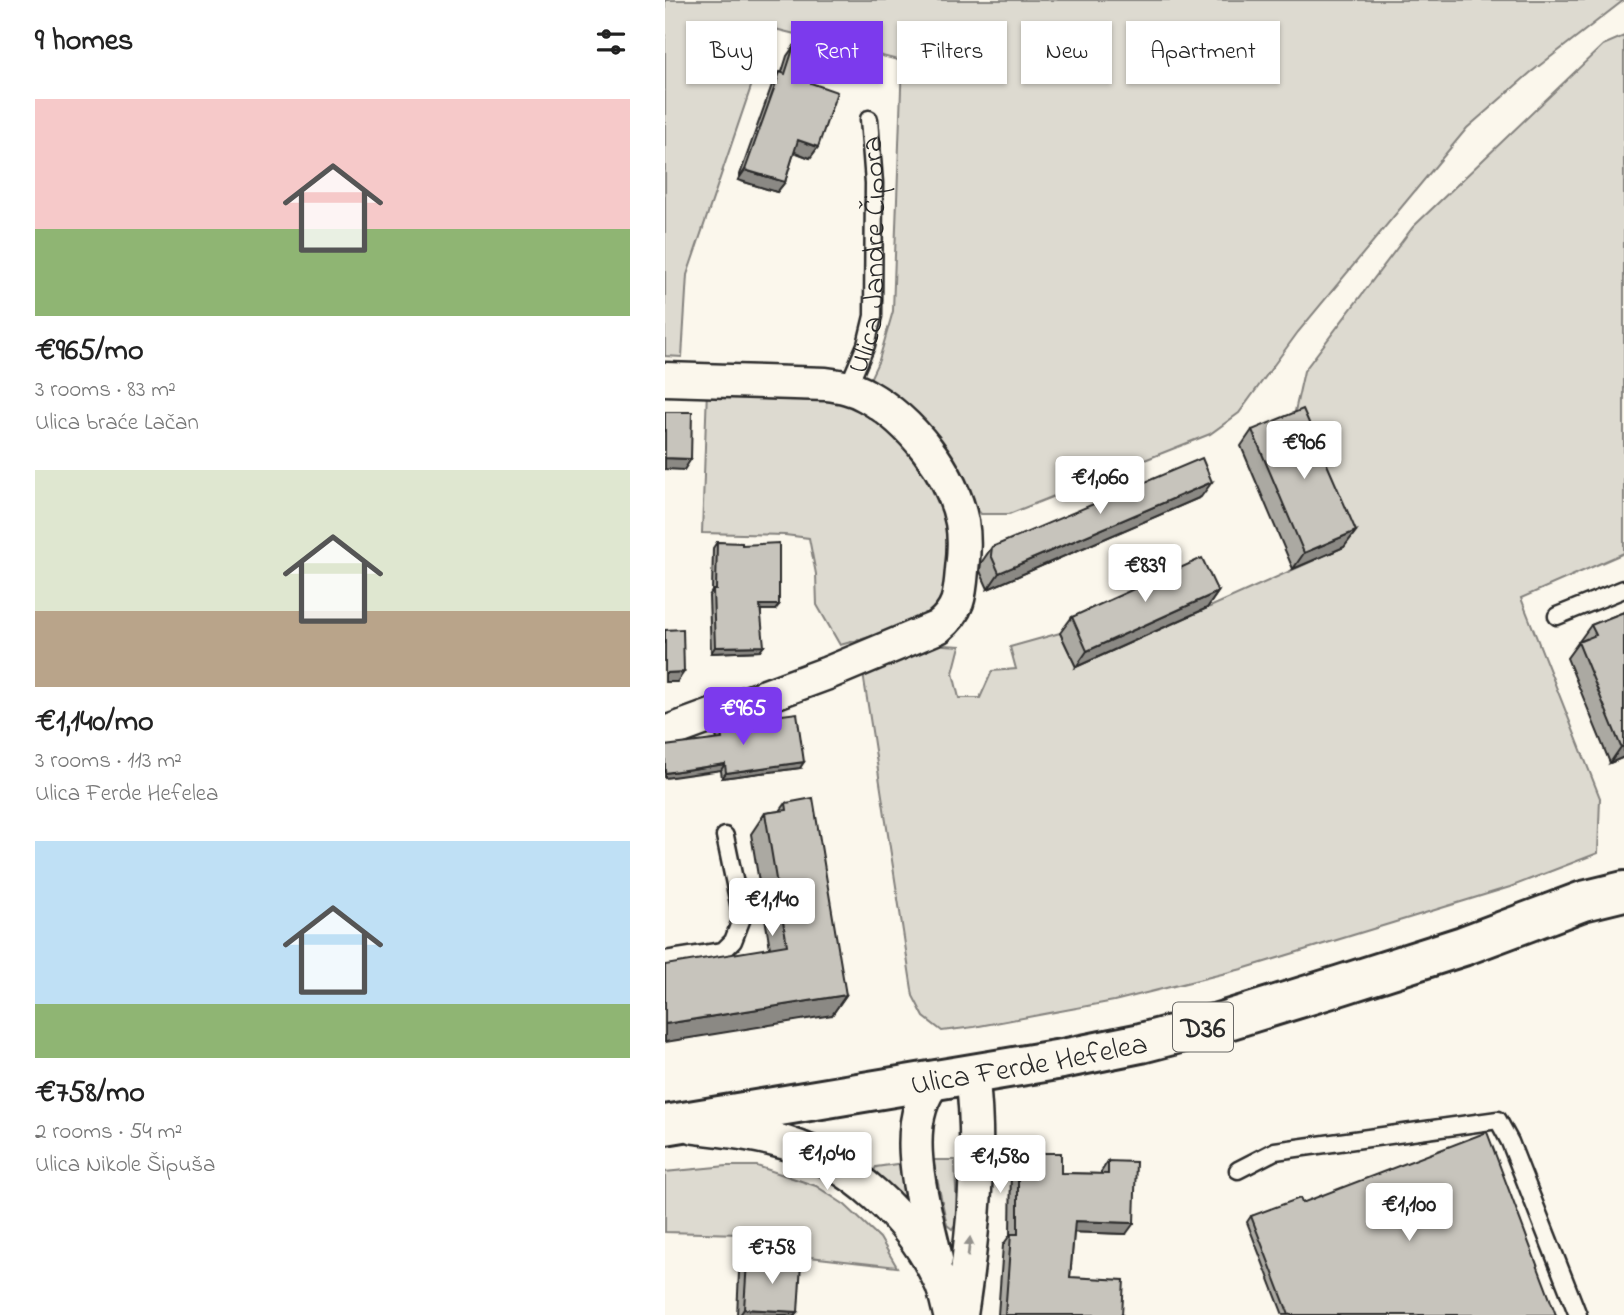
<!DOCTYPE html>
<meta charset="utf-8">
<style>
:root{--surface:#fff;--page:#f2f2f2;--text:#222;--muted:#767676;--accent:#7c3aed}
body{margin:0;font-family:"Indie Flower",sans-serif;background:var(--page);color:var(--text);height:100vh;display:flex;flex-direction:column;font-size:26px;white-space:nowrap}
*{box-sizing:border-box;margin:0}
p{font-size:23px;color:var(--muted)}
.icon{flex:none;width:38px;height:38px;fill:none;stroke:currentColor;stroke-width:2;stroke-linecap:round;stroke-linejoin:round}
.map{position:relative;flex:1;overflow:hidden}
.side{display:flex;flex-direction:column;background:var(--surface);width:665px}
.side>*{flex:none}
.guide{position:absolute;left:21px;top:21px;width:665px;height:63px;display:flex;gap:14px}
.price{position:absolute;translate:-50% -60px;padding:0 16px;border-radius:7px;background:#fff;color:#222;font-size:23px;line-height:46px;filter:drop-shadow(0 2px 4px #0008)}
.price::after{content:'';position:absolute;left:50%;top:42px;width:21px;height:16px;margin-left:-10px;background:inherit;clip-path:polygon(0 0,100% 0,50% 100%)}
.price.current{background:var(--accent);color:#fff}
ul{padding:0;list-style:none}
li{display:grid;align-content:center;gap:14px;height:371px;padding:0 35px}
li span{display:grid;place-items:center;height:217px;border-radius:0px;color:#555}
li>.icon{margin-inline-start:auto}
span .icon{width:126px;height:126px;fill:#fffc;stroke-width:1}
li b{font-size:30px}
h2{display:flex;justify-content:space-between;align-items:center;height:84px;padding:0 35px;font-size:30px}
.chip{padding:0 24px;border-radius:0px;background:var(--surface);box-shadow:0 2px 5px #0004;font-size:24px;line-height:63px}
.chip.current{background:var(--accent);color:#fff}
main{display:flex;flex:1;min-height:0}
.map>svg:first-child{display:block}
.green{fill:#dddad0;stroke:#84827e;stroke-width:2}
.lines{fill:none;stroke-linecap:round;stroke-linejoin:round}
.lane-casing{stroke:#2b2b2b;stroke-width:21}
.street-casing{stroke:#2b2b2b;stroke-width:37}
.primary-casing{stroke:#2b2b2b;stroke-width:44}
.lane{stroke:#fbf7ec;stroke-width:16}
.street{stroke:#fbf7ec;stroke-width:32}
.primary{stroke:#fbf7ec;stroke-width:38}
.wall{fill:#aba9a2;stroke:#2b2b2b;stroke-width:2}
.shaded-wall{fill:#8b8984;stroke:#2b2b2b;stroke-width:2}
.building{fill:#c7c4bc;stroke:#2b2b2b;stroke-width:2}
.oneway{fill:#93918c}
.labels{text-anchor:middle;stroke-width:7;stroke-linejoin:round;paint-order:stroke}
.shield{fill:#fbf7ec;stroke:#696865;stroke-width:2}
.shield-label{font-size:28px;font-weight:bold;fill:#2b2b2b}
.street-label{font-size:30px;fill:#2b2b2b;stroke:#fbf7ec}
</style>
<main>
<section class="side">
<h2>9 homes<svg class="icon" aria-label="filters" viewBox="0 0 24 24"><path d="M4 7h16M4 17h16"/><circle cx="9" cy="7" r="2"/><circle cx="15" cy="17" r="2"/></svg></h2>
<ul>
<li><span style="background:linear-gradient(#f6c9c9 60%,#8fb573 0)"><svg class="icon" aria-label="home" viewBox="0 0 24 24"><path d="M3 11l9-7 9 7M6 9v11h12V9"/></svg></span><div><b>€965/mo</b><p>3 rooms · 83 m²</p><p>Ulica braće Lačan</p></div></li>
<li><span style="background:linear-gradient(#dfe7d0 65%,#b9a48a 0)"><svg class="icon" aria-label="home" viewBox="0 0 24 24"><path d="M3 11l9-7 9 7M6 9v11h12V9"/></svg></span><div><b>€1,140/mo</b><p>3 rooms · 113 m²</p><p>Ulica Ferde Hefelea</p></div></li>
<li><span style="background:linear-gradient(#bfe0f5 75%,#8fb573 0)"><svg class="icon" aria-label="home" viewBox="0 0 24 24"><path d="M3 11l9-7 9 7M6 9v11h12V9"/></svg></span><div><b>€758/mo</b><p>2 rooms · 54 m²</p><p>Ulica Nikole Šipuša</p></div></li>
</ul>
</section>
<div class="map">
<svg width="959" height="1315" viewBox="0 0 959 1315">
<rect width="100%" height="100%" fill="#fbf7ec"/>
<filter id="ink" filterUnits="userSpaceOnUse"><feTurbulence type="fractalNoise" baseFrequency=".0143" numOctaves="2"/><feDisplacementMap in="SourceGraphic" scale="14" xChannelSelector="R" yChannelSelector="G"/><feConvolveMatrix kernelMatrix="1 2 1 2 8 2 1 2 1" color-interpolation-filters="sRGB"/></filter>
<g filter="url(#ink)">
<!-- green -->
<path class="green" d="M 0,0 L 959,0 L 865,73 L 802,128 L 633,332 L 574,413 L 545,434 L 344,514 L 316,514 L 205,379 L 214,360 L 228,311 L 237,61 L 106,28 L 22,275 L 17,357 L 0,356 Z
M 959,36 L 959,553 L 856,598 L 935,798 L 933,853 L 845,887 L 577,969 L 449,1001 L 309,1027 L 277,1031 L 259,1017 L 248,996 L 198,673 L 262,644 L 295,646 L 288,673 L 294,698 L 315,698 L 327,671 L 351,669 L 345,647 L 395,633 L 411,667 L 679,547 L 627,425 L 639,371 L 748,227 L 938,45 Z
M 42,389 L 193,402 L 252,453 L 281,500 L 288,536 L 284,585 L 269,610 L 241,627 L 175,645 L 152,605 L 151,574 L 144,538 L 120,535 L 37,533 Z
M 268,1160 L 290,1160 L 292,1222 L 287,1229 L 282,1225 Z
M 239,1163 L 247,1213 L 208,1172 L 211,1167 Z
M 62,1166 L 92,1166 L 151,1186 L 180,1205 L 215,1238 L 232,1267 L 110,1253 L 76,1234 L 0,1232 L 0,1172 Z"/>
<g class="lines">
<!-- lane casing -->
<g class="lane-casing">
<g id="lane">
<path id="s1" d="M 183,387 L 201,345 L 208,316 L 209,183 L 204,119"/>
<path d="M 892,616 L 959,589"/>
<path d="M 0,960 L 58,951 L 68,941 L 77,918 L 60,836"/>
<path d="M 573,1170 L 610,1151 L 833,1120 L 845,1142 L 913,1315"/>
</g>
</g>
<!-- street casing -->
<g class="street-casing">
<path id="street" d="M 0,379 L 161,384 C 176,386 189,388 202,396 C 246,421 287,472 297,522 C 300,538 299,554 297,570 C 295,596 294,610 273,627 L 163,673 L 0,733
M 30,1127 C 61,1131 91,1134 121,1143 C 186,1163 245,1217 274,1279 C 280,1290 282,1303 285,1315
M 271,1259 C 260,1208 231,1122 271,1080
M 296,1315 C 308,1236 317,1153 307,1074"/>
</g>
<!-- primary casing -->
<g class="primary-casing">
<g id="primary">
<path id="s2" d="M 0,1125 L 397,1059 L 476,1043 L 553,1023 L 676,985 L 798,946 L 918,901 L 959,891"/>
</g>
</g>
<!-- lane -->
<use href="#lane" class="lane"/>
<!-- street -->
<use href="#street" class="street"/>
<!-- primary -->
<use href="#primary" class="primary"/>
</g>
<!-- wall -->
<path class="wall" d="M 129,46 L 146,83 L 153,147 L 145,158 L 129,152 L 120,182 L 112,192 L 73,180 L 108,82 L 115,72 L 117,72 L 122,56 Z
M 587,430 L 691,531 L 679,547 L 628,569 L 576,446 Z
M 536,497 L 323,589 L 315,571 L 316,563 L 327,547 Z
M 52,542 L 77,545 L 110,610 L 96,610 L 95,651 L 46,653 L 44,596 L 47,591 L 48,548 Z
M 553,592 L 542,608 L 411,667 L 395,633 L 407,617 Z
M 959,612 L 959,757 L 945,763 L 902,658 L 926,625 Z
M 55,728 L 135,768 L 57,778 L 51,734 Z
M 121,803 L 181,995 L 167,1015 L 105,948 L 86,834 L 100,813 L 115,811 Z
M 353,1153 L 396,1173 L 436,1174 L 436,1172 L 443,1161 L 461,1234 L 409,1232 L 405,1277 L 457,1315 L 333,1315 L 338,1245 L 345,1235 L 346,1163 Z
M 637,1203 L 891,1315 L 618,1315 L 582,1222 L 586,1216 Z
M 82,1261 L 133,1312 L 130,1315 L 72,1315 L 74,1272 Z"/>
<!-- shaded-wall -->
<path class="shaded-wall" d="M 133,140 L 153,147 L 145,158 L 125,150 Z
M 80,170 L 120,182 L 112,192 L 73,180 Z
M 0,458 L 26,459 L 19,470 L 0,469 Z
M 547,482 L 536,497 L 323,589 L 334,573 Z
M 691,531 L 679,547 L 628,569 L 639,553 Z
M 553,592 L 542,608 L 411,667 L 422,651 Z
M 95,605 L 114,605 L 110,610 L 91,610 Z
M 99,646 L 95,651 L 46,653 L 50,647 Z
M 19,672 L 12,682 L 0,682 L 0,673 Z
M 959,746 L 959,757 L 945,763 L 956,747 Z
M 139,762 L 135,768 L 57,778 L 61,773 Z
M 60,764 L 56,770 L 0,778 L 0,773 Z
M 181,995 L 167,1015 L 0,1042 L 0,1024 Z
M 410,1221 L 469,1223 L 461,1234 L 403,1232 Z
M 79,1309 L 133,1312 L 130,1315 L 75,1315 Z"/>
<!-- building -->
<path class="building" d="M 129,46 L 155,53 L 146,83 L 172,92 L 153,147 L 133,140 L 120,182 L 80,170 L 115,72 L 120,74 Z
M 638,409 L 691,531 L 639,553 L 587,430 Z
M 0,412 L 27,412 L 26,459 L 0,458 Z
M 537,458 L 547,482 L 334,573 L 326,555 L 327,547 Z
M 52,542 L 77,543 L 77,545 L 114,543 L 114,605 L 95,605 L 99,646 L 50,647 L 48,590 L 51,590 Z
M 537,558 L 553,592 L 422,651 L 407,617 Z
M 959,612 L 959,746 L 956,747 L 913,642 L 931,635 L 926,625 Z
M 18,629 L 19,672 L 0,673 L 0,630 Z
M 132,713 L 139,762 L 61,773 L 60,764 L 0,773 L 0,746 L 57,739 L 55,728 L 77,720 Z
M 148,798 L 181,995 L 0,1024 L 0,965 L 122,945 L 100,813 L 122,810 L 121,803 Z
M 822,1132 L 891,1315 L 624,1315 L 586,1216 L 635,1198 L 637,1203 Z
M 353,1153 L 396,1153 L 396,1173 L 443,1174 L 443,1161 L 471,1162 L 469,1223 L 410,1221 L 405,1277 L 459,1280 L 457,1315 L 340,1315 L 346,1234 L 353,1234 Z
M 82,1261 L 136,1264 L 133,1312 L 79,1309 Z"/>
<!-- one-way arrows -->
<defs><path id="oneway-solid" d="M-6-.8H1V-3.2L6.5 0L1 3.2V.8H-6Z" transform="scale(1.75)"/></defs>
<use class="oneway" href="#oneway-solid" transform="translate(304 1247) rotate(-84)"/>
</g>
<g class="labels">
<!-- shield labels -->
<rect class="shield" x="508" y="1002.5" width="60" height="49" rx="5"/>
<g class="shield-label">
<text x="538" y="1037">D36</text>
</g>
<!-- street labels -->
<g class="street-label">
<text dy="10" stroke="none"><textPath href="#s1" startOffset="136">Ulica Jandre Čipora</textPath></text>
<text dy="10" stroke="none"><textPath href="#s2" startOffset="369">Ulica Ferde Hefelea</textPath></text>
</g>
</g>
</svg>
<b class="price" style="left:639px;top:481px">€906</b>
<b class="price" style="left:435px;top:516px">€1,060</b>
<b class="price" style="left:480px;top:604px">€839</b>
<b class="price current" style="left:78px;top:747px">€965</b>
<b class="price" style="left:107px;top:938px">€1,140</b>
<b class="price" style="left:162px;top:1192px">€1,040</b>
<b class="price" style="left:335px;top:1195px">€1,580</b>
<b class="price" style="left:744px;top:1243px">€1,100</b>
<b class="price" style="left:107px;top:1286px">€758</b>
<div class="guide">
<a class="chip">Buy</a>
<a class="chip current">Rent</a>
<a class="chip">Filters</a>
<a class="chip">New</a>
<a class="chip">Apartment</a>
</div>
</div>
</main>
